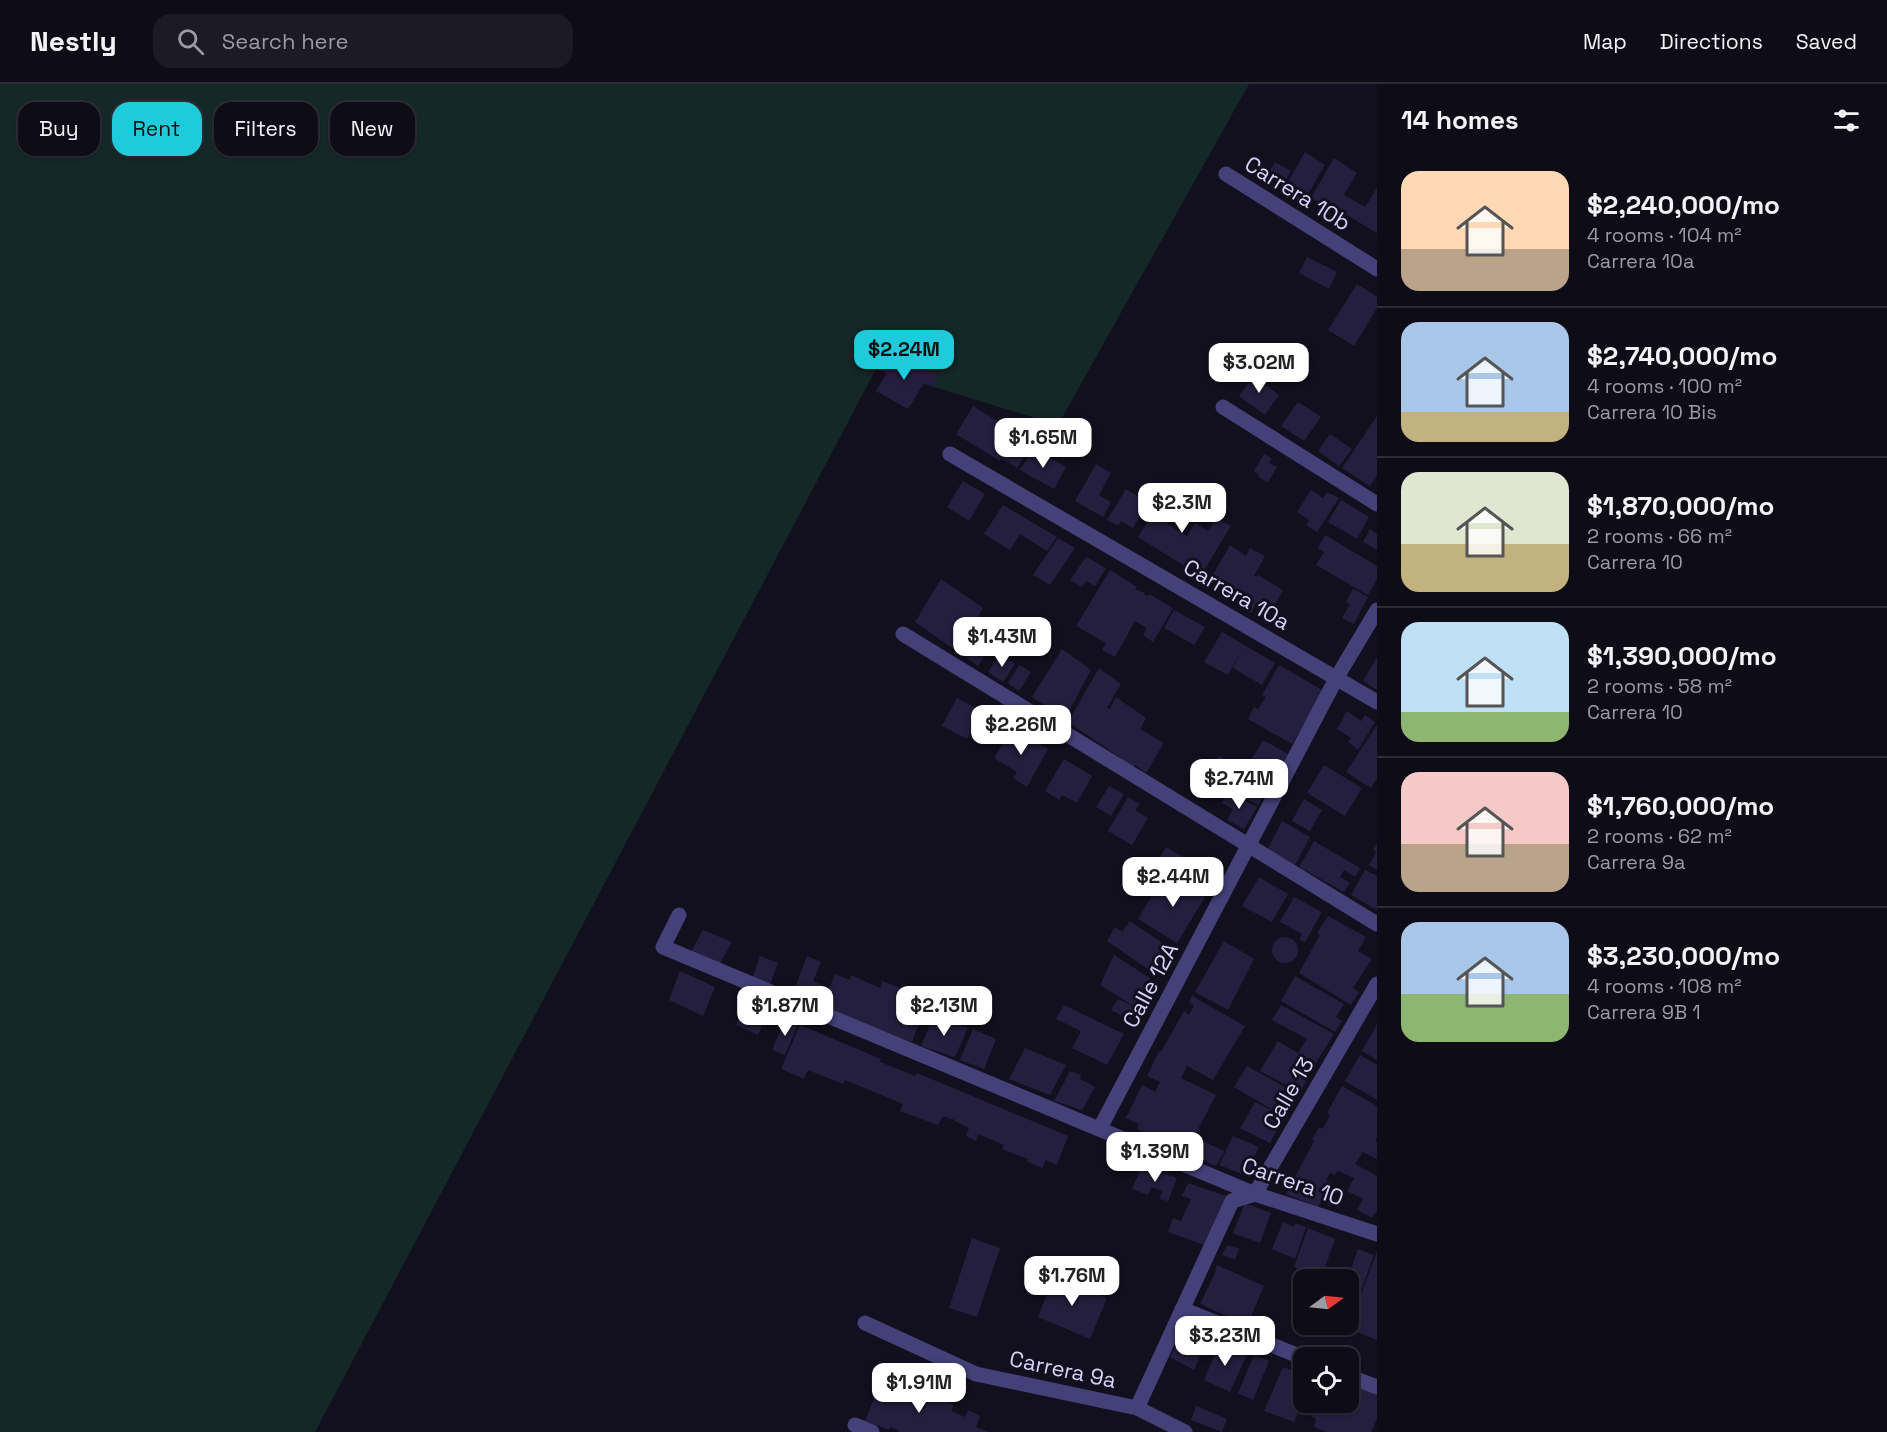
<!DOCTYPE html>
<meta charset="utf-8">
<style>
:root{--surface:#0e0c17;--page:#1c1a24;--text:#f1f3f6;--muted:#9b9ba1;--line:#2e2c36;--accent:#1fcada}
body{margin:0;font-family:"Space Grotesk",sans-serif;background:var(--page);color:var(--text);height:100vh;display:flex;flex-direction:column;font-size:22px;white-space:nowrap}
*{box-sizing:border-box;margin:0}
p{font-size:20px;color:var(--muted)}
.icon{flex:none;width:33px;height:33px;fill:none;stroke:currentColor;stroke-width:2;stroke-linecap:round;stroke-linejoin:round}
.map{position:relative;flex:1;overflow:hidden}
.drawer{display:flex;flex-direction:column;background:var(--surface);width:510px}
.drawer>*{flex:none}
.hud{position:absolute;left:18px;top:18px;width:570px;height:54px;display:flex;gap:12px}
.needle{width:39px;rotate:75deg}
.buttons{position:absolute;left:1293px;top:1185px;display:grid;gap:12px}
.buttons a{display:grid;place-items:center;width:66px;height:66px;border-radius:12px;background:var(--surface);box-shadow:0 2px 4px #0004,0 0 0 2px var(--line);font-size:30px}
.price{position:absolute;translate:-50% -51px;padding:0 14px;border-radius:12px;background:#fff;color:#222;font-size:20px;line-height:39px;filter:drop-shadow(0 2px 3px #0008)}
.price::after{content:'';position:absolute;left:50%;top:36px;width:18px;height:14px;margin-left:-9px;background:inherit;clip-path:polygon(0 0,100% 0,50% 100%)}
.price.selected{background:var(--accent);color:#111}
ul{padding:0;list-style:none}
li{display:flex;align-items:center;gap:18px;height:150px;padding:0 24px}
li+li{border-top:2px solid var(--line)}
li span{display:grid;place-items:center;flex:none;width:168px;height:120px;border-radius:18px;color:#555}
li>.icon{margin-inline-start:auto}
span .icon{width:72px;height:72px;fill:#fffc;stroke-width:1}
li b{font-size:26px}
h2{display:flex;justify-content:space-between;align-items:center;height:72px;padding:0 24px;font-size:26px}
.tag{padding:0 21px;border-radius:18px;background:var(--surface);box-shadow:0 2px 4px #0004,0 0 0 2px var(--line);font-size:21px;line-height:54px}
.tag.selected{background:var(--accent);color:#111}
header{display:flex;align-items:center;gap:36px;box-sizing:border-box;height:84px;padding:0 30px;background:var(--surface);border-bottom:2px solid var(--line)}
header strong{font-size:28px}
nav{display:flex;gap:33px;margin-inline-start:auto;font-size:21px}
.search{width:420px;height:54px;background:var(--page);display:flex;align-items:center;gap:15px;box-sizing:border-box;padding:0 21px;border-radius:18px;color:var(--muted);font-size:22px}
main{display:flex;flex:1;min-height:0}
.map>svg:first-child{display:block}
.green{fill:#142827}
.building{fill:#241f3e}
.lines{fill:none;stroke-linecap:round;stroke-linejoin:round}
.minor{stroke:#434178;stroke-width:15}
.labels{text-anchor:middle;stroke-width:6;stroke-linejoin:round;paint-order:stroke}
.street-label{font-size:22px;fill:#d8d4f9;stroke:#12101f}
</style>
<header>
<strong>Nestly</strong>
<div class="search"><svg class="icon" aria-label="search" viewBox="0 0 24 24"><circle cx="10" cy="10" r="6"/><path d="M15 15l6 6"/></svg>Search here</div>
<nav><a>Map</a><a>Directions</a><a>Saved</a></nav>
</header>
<main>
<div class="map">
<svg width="1377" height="1348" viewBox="0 0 1377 1348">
<rect width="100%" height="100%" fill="#12101f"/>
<!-- green -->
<path class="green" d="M 0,0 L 1249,0 L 1058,341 L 876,285 L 315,1348 L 0,1348 Z"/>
<!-- building -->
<path class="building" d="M 1305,68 L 1325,81 L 1307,112 L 1296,105 L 1294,109 L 1285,103 Z
M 1334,74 L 1357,89 L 1344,111 L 1365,123 L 1377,104 L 1377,149 L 1325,118 L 1324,121 L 1311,114 Z
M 1275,78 L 1291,87 L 1282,102 L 1266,93 Z
M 1307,173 L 1337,188 L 1329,205 L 1299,189 Z
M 1357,200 L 1377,213 L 1377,224 L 1354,262 L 1328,246 Z
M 892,269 L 938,293 L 932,303 L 924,299 L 908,325 L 876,307 L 887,289 L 881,286 Z
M 1258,286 L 1268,293 L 1263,299 L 1279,311 L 1265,331 L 1239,312 Z
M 1298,318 L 1321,333 L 1304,357 L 1281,342 Z
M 973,322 L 999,338 L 993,348 L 1011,359 L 1012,357 L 1028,366 L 1017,384 L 1001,374 L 1000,377 L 956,350 Z
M 1377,332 L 1377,392 L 1370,402 L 1342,384 Z
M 1330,350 L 1352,365 L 1339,382 L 1318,367 Z
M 1034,364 L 1066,383 L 1054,405 L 1020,386 Z
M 1264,370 L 1271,374 L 1269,379 L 1277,383 L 1268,398 L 1258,393 L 1259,391 L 1254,387 Z
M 1096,380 L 1111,389 L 1099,411 L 1111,418 L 1103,433 L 1075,417 Z
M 963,397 L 985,410 L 969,437 L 947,423 Z
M 1170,402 L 1186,411 L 1167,440 L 1187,452 L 1195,439 L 1208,447 L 1216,433 L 1231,442 L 1204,486 L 1189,477 L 1186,483 L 1138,453 Z
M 1126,405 L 1148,418 L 1133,444 L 1121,437 L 1118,442 L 1107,436 Z
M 1311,406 L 1323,414 L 1327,408 L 1339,414 L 1317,448 L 1306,441 L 1309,436 L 1297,428 Z
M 1341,416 L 1369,433 L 1357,455 L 1328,438 Z
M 1003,421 L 1057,453 L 1047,467 L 1020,450 L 1010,466 L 984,450 Z
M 1370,445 L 1377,450 L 1377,466 L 1363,458 Z
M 1325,451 L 1377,482 L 1377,495 L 1368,511 L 1316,481 L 1324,468 L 1318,464 Z
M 1058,454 L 1075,464 L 1050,501 L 1033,491 Z
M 1230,461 L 1246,472 L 1250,464 L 1265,472 L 1254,492 L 1256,493 L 1258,491 L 1283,506 L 1269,532 L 1254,523 L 1251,529 L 1237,520 L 1239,515 L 1224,506 L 1227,499 L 1213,491 Z
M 1086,473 L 1106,484 L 1095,502 L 1086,497 L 1082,503 L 1070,496 Z
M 1110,486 L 1137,503 L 1135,505 L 1145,509 L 1144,510 L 1148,512 L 1149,510 L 1173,524 L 1153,558 L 1143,551 L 1147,544 L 1135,537 L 1115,573 L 1102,566 L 1106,559 L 1076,542 Z
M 941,495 L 983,524 L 970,546 L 991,561 L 978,582 L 915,538 Z
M 1353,505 L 1368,513 L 1354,540 L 1342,534 L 1350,520 L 1346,518 Z
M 1174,526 L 1205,543 L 1194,561 L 1164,544 Z
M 1222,548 L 1275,579 L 1262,601 L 1233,584 L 1243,564 L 1228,591 L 1204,578 Z
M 1062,565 L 1091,586 L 1065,635 L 1032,613 Z
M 1000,570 L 1015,580 L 1003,598 L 988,588 Z
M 1377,573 L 1377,606 L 1363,597 Z
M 1019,581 L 1031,588 L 1019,607 L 1008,599 Z
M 1279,581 L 1324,607 L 1292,660 L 1248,635 L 1254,623 L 1258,625 L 1266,613 L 1262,611 Z
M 1099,584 L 1121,600 L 1107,624 L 1110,625 L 1116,613 L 1146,634 L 1140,645 L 1164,659 L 1146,689 L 1135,681 L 1133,686 L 1119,677 L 1121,674 L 1068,638 Z
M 957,614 L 983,628 L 967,655 L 942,642 Z
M 1347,627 L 1361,637 L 1365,631 L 1375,638 L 1358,666 L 1348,658 L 1351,654 L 1337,645 Z
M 990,632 L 1006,640 L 996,659 L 980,650 Z
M 1377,641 L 1377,694 L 1371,704 L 1346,688 Z
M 1012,644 L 1048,665 L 1027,703 L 1013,694 L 1017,688 L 994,674 Z
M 1263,656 L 1288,670 L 1275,692 L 1250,678 Z
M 1219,672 L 1271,699 L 1258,721 L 1206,695 Z
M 1064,675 L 1092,692 L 1077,719 L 1062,711 L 1059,716 L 1045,707 Z
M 1324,681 L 1362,704 L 1345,732 L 1307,709 Z
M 1109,702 L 1124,710 L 1111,732 L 1096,723 Z
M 1228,708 L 1257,723 L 1244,745 L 1227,736 L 1233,725 L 1222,719 Z
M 1128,713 L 1140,720 L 1135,726 L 1148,734 L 1132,761 L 1108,747 Z
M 1304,715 L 1322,726 L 1310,747 L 1292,737 Z
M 1282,737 L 1310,753 L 1295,781 L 1268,765 Z
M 1314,757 L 1360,784 L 1355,793 L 1344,786 L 1340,793 L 1350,799 L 1344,808 L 1299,783 Z
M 1377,759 L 1377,786 L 1369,781 L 1376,768 L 1373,766 Z
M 1166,763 L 1213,791 L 1205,803 L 1158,777 Z
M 1365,786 L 1377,792 L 1377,826 L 1351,811 Z
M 1173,789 L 1208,808 L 1177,859 L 1138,835 L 1153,810 L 1159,813 Z
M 1259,793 L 1288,810 L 1272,838 L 1242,822 Z
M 1294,813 L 1322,828 L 1305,858 L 1299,855 L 1302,850 L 1280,838 Z
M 1328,832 L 1366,853 L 1358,867 L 1372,875 L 1353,904 L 1359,908 L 1351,921 L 1299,889 L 1320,851 L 1317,849 Z
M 1130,837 L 1173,866 L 1155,890 L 1107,857 L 1115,843 L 1122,848 Z
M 703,846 L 732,858 L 719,881 L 691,868 Z
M1272 866a13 13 0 1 1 26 0a13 13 0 1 1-26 0Z
M 1224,857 L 1254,875 L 1228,926 L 1195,908 Z
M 1114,871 L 1150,894 L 1137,924 L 1131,936 L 1111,926 L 1118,915 L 1137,924 L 1100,901 Z
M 760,872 L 778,879 L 769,903 L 752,895 Z
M 807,872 L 821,878 L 813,897 L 829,905 L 835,890 L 850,896 L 851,891 L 880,904 L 882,897 L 906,906 L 900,922 L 922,931 L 912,958 L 792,912 Z
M 680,887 L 715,903 L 703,932 L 669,916 Z
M 1295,892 L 1344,920 L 1336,933 L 1342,937 L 1335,948 L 1281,917 Z
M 1192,912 L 1245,942 L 1213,996 L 1187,982 L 1181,994 L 1216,1011 L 1194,1053 L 1224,1067 L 1216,1082 L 1137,1045 L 1139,1040 L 1126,1034 L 1142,1001 L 1155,1008 L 1160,998 L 1147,992 L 1159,967 L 1161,968 L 1184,927 L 1189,931 L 1194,922 L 1189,918 Z
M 745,917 L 768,927 L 758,951 L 736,941 Z
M 1064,921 L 1124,950 L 1107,981 L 1072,964 L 1081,947 L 1056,935 Z
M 1281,921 L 1334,950 L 1316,979 L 1311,976 L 1302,991 L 1308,994 L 1300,1008 L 1260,987 L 1278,957 L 1298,969 L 1307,955 L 1272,936 Z
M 934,932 L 968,944 L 955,973 L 921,962 Z
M 785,935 L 798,940 L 785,971 L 772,966 Z
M 1377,940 L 1377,976 L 1362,967 Z
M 800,941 L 881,975 L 880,978 L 915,992 L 917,989 L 1068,1052 L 1057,1081 L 1046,1076 L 1042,1084 L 1027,1078 L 1028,1075 L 1002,1065 L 1004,1061 L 978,1050 L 976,1057 L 966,1052 L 969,1044 L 954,1037 L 955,1036 L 943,1032 L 938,1041 L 900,1027 L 903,1020 L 845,996 L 843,1000 L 808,986 L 804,995 L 781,985 Z
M 973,945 L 996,955 L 984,985 L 960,976 Z
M 1025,964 L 1066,981 L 1050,1011 L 1009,995 Z
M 1360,971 L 1377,981 L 1377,1016 L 1345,997 Z
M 1247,982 L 1294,1008 L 1287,1019 L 1291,1021 L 1285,1033 L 1234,1003 Z
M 1070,987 L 1081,991 L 1080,995 L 1095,1003 L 1082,1026 L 1054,1017 Z
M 1342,1002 L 1377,1022 L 1377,1053 L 1375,1056 L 1377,1057 L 1377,1075 L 1363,1068 L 1355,1080 L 1377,1092 L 1377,1129 L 1375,1128 L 1372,1134 L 1357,1126 L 1363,1115 L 1347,1107 L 1354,1094 L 1338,1087 L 1335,1091 L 1330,1089 L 1326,1096 L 1332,1099 L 1318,1123 L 1286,1110 L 1314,1057 L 1312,1056 L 1319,1043 L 1323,1045 L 1330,1031 L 1327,1029 Z
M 1255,1018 L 1279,1030 L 1272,1042 L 1277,1046 L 1270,1059 L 1240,1044 Z
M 1233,1052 L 1259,1063 L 1252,1076 L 1258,1079 L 1250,1093 L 1219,1081 Z
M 1142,1082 L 1177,1094 L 1168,1117 L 1160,1115 L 1162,1107 L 1151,1103 L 1148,1111 L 1132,1105 Z
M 1188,1099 L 1226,1112 L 1204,1161 L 1168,1148 L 1173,1134 L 1181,1137 L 1191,1115 L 1182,1112 Z
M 1245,1119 L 1271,1129 L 1260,1159 L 1233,1149 Z
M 1283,1138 L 1294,1143 L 1295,1139 L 1306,1143 L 1295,1175 L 1272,1165 Z
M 1308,1144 L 1335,1155 L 1321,1195 L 1294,1183 Z
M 972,1154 L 1000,1164 L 977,1233 L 949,1224 Z
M 1227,1161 L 1239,1165 L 1235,1176 L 1222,1171 Z
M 1358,1165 L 1374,1171 L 1360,1210 L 1348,1205 L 1348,1196 L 1347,1196 Z
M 1377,1168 L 1377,1256 L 1348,1244 Z
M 1217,1181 L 1264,1202 L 1247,1241 L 1200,1220 L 1216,1187 L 1215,1186 Z
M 1054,1192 L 1107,1214 L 1090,1255 L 1038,1233 Z
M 1188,1235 L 1211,1248 L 1194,1286 L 1170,1273 Z
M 1220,1258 L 1247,1270 L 1230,1308 L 1204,1296 Z
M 1254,1271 L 1269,1277 L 1253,1316 L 1238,1309 Z
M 1283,1283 L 1304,1291 L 1304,1318 L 1348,1318 L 1348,1300 L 1377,1310 L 1377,1335 L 1371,1348 L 1326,1348 L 1314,1343 L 1316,1335 L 1304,1327 L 1306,1325 L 1301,1322 L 1294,1338 L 1264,1327 Z
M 880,1300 L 892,1305 L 889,1314 L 901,1318 L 908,1301 L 918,1305 L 913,1319 L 924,1324 L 930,1310 L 954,1321 L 951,1327 L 965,1333 L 968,1326 L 980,1332 L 976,1343 L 988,1348 L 899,1348 L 898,1346 L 890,1343 L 889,1346 L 865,1337 Z
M 1196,1322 L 1227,1335 L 1222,1348 L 1191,1336 Z"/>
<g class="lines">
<!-- minor -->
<path class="minor" d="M 1226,90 L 1377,185
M 1223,323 L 1377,420
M 950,370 L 1377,618
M 903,550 L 1377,840
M 679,831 L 663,863 L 1255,1110 L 1377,1150
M 1100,1044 L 1337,593 L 1377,526
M 1182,1225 L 1304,1274
M 865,1239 L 976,1290 L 1137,1324 L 1185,1348
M 1348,1292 L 1377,1303
M 1137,1324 L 1232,1117 L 1255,1110 L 1377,900
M 855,1341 L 872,1348"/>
</g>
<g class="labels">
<!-- street labels -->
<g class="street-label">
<text transform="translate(1298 109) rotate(32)" y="8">Carrera 10b</text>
<text transform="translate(1237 510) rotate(30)" y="8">Carrera 10a</text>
<text transform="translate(1150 901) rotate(-62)" y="8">Calle 12A</text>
<text transform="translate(1288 1009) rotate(-60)" y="8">Calle 13</text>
<text transform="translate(1293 1097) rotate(19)" y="8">Carrera 10</text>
<text transform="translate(1063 1285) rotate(12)" y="8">Carrera 9a</text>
</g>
</g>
</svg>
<div class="buttons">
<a><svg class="needle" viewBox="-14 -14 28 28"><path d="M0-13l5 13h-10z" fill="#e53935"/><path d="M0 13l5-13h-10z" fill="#9b9ba1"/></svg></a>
<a><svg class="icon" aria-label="locate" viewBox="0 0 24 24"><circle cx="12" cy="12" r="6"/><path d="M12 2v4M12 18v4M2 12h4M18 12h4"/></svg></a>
</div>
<b class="price selected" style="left:904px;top:297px">$2.24M</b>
<b class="price" style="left:1259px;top:310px">$3.02M</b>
<b class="price" style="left:1043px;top:385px">$1.65M</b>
<b class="price" style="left:1182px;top:450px">$2.3M</b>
<b class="price" style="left:1002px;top:584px">$1.43M</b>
<b class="price" style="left:1021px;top:672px">$2.26M</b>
<b class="price" style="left:1239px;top:726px">$2.74M</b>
<b class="price" style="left:1173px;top:824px">$2.44M</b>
<b class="price" style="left:785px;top:953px">$1.87M</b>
<b class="price" style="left:944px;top:953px">$2.13M</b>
<b class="price" style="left:1155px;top:1099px">$1.39M</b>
<b class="price" style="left:1072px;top:1223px">$1.76M</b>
<b class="price" style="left:1225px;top:1283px">$3.23M</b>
<b class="price" style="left:919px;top:1330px">$1.91M</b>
<div class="hud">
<a class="tag">Buy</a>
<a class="tag selected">Rent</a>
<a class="tag">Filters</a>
<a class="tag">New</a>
</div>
</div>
<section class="drawer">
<h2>14 homes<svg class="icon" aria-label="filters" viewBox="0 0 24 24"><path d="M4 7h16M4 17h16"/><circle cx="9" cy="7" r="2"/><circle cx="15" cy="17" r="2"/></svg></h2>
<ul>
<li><span style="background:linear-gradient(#ffd9b3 65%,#b9a48a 0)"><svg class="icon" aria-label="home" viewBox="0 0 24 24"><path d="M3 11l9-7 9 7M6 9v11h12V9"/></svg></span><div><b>$2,240,000/mo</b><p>4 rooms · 104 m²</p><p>Carrera 10a</p></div></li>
<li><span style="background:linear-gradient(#a9c7e8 75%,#c2b280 0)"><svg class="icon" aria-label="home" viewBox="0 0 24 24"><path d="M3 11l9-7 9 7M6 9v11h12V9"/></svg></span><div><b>$2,740,000/mo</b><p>4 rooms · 100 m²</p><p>Carrera 10 Bis</p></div></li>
<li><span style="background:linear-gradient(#dfe7d0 60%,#c2b280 0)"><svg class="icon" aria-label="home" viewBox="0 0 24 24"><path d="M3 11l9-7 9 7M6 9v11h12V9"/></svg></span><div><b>$1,870,000/mo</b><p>2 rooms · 66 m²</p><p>Carrera 10</p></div></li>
<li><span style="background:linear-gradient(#bfe0f5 75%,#8fb573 0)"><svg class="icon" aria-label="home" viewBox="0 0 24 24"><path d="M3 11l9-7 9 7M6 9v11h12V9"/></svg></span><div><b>$1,390,000/mo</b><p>2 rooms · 58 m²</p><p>Carrera 10</p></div></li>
<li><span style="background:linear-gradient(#f6c9c9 60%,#b9a48a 0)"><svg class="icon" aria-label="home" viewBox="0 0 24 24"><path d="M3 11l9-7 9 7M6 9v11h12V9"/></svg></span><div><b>$1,760,000/mo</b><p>2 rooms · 62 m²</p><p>Carrera 9a</p></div></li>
<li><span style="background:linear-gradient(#a9c7e8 60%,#8fb573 0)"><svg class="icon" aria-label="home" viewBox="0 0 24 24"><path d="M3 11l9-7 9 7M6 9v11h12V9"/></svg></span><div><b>$3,230,000/mo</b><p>4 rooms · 108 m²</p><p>Carrera 9B 1</p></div></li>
</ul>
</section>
</main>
